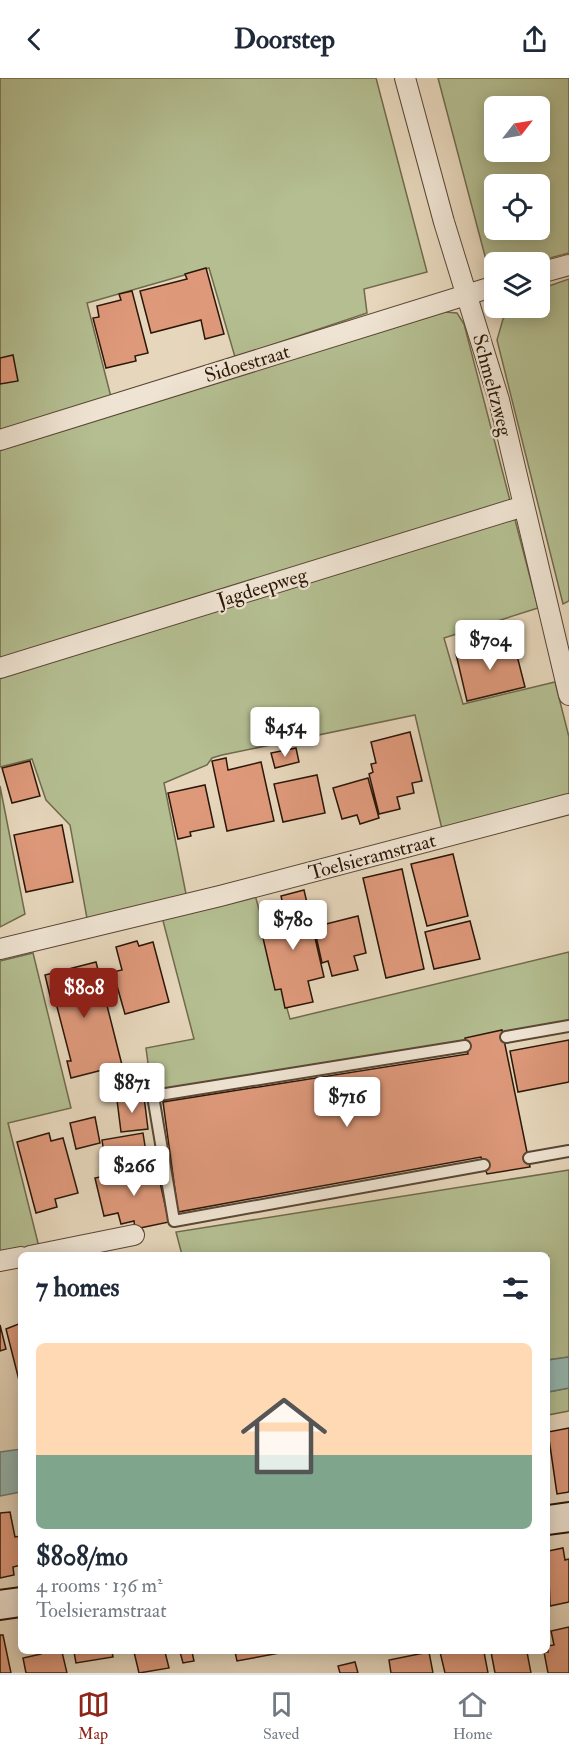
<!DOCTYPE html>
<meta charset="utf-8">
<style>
:root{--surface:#fff;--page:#f6f6f7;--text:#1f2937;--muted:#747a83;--line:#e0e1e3;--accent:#8f2418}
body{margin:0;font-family:"IM FELL Double Pica",serif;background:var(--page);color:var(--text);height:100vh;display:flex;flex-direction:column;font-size:22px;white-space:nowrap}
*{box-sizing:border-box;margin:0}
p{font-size:20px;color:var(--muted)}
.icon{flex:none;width:33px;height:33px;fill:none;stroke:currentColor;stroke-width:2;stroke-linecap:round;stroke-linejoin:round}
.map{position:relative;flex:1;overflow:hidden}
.side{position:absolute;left:18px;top:1174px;width:532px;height:402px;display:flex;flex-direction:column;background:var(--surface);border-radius:9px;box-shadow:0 3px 15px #0003}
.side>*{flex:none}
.needle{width:39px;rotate:59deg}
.tools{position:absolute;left:484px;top:18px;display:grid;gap:12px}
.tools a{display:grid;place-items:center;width:66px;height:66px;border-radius:9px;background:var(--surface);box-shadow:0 3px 15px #0003;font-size:30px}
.price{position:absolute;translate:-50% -51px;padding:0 14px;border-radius:6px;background:#fff;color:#222;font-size:20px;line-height:39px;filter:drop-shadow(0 2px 3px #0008)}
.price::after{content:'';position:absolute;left:50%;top:36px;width:18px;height:14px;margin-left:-9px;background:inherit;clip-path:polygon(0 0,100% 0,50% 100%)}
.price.on{background:var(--accent);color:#fff}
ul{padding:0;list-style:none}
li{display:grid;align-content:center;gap:12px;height:318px;padding:0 18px}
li+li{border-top:2px solid var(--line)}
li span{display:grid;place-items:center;height:186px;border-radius:9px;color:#555}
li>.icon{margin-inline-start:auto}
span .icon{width:108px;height:108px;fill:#fffc;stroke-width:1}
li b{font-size:26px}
h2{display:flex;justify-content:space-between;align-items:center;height:72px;padding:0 18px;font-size:26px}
header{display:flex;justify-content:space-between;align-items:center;height:78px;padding:0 18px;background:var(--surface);font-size:27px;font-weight:700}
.menu{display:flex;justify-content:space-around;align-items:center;height:84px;border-top:2px solid var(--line);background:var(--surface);font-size:16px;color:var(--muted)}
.menu a{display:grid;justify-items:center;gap:3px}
.menu .on{color:var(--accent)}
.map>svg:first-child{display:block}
.green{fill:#b4be91;stroke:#706a4c;stroke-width:1.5;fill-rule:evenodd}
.water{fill:#96b9b3;stroke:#6b786f;stroke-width:1.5}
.building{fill:#de997b;stroke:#2b1708;stroke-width:1.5}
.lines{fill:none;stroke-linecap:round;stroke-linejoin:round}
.lane-casing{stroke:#5a4735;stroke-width:14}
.street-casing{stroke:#5a4735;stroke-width:22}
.secondary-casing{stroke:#2b1708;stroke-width:32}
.lane{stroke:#efe4d3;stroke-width:10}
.street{stroke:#efe4d3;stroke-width:20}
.secondary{stroke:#efe4d3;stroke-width:28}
.labels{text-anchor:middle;stroke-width:4.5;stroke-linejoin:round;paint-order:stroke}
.street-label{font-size:20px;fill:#2b1708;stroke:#efe4d3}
</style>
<header><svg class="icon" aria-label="back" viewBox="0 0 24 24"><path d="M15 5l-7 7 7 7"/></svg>Doorstep<svg class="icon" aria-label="share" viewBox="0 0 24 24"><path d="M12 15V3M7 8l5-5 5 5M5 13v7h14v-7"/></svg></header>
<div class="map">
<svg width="569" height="1595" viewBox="0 0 569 1595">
<rect width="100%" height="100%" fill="#e6d6bb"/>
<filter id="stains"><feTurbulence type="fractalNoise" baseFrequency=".00333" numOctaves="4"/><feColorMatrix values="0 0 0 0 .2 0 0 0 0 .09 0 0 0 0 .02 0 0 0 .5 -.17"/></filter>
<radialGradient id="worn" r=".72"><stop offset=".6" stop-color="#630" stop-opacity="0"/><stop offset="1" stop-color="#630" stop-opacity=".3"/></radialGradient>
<!-- green -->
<path class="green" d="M 0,0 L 376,0 L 427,194 L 364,211 L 367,235 L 235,279 L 209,190 L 87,225 L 111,319 L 0,353 Z
M 438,0 L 569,0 L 569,175 L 535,184 L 495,184 L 495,196 L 490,197 ZM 495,28 L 540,28 L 540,74 L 495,74 ZM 495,106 L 540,106 L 540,152 L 495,152 Z
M 569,201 L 569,523 L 563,526 L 497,262 L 503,241 L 512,230 L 540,230 L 540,211 Z
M 445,234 L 457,235 L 464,246 L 538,530 L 444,560 L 463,626 L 555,604 L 569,659 L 569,718 L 442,751 L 415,637 L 222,677 L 212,680 L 207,687 L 164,705 L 187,821 L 88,846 L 70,747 L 46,722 L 32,681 L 0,689 L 0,371 Z
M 0,708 L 25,836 L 0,849 Z
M 255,817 L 290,941 L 569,874 L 569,951 L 152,1016 L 146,970 L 194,961 L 162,839 Z
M 33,875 L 71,1030 L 8,1045 L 39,1169 L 0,1176 L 0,883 Z
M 569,1092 L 569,1279 L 548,1282 L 548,1178 L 182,1177 L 176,1154 Z
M 569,1310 L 569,1333 L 548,1337 L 548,1314 Z"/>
<!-- water -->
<path class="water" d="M 569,1279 L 569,1310 L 548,1314 L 548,1282 Z
M 21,1371 L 21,1414 L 0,1418 L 0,1374 Z"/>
<!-- building -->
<path class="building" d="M 206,190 L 224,256 L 205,261 L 201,242 L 151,255 L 140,213 L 187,201 L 185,196 Z
M 132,213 L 148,275 L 135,278 L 136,283 L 106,290 L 93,240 L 99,239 L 97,228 L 121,222 L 119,216 Z
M 13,277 L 18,303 L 0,306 L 0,280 Z
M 513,562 L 525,609 L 467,623 L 456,576 Z
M 410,654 L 422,703 L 412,705 L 414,715 L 397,719 L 400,731 L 379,736 L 369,696 L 373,694 L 371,686 L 376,685 L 371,664 Z
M 296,670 L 299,684 L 275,690 L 271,675 Z
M 226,680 L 228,692 L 261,684 L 274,743 L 227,753 L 212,683 Z
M 30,683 L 40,718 L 12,725 L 2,690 Z
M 317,697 L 325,735 L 283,744 L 274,706 Z
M 368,700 L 379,740 L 360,746 L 357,737 L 342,741 L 333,710 Z
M 205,707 L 214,749 L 190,754 L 191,758 L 178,761 L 168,715 Z
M 62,747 L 73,804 L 26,814 L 14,757 Z
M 453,776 L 468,838 L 427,848 L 411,786 Z
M 402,791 L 424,891 L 386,900 L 363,800 Z
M 304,812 L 324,899 L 308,903 L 313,924 L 285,930 L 281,911 L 275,912 L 260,847 L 286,841 L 281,818 Z
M 358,838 L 366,875 L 354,878 L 358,892 L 332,898 L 328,883 L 322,885 L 314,849 Z
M 470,843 L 480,881 L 434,891 L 425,854 Z
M 137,863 L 139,868 L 153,864 L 169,924 L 125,936 L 113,894 L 122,892 L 116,869 Z
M 96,884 L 122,987 L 71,1000 L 67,983 L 71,983 L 56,925 L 52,926 L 45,897 Z
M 502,952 L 530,1089 L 487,1096 L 481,1079 L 178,1134 L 163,1024 L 468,976 L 465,960 Z
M 569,962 L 569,1004 L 518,1014 L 510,973 Z
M 144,1019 L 148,1051 L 121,1054 L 117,1022 Z
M 95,1039 L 100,1065 L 76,1071 L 70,1045 Z
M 49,1055 L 51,1063 L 63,1060 L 78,1115 L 55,1121 L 57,1129 L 36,1135 L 17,1064 Z
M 143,1055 L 148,1087 L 107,1093 L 102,1062 Z
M 156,1087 L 169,1144 L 135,1151 L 134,1143 L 121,1146 L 118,1135 L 104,1138 L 95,1100 Z
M 21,1245 L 21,1310 L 6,1251 Z
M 0,1247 L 6,1271 L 0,1273 Z
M 569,1350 L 569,1414 L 557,1416 L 548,1354 Z
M 10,1434 L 15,1459 L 21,1458 L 21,1487 L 13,1489 L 14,1497 L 0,1500 L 0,1435 Z
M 563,1470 L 565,1482 L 569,1481 L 569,1524 L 550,1528 L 548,1473 Z
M 569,1549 L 569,1595 L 548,1595 L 544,1574 L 548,1574 L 548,1568 L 554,1567 L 551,1553 Z
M 0,1557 L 3,1557 L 11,1595 L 0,1595 Z
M 40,1574 L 62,1574 L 67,1595 L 26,1595 L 23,1580 L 41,1576 Z
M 74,1574 L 112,1574 L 113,1579 L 76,1585 Z
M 134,1574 L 165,1574 L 169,1590 L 139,1595 Z
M 180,1574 L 192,1574 L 194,1583 L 183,1585 Z
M 235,1574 L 280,1574 L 280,1575 L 237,1583 Z
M 429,1574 L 433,1595 L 391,1595 L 389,1582 Z
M 440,1574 L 484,1574 L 488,1595 L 445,1595 Z
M 491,1574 L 527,1574 L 531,1595 L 495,1595 Z
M 355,1584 L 358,1595 L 340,1595 L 338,1588 Z"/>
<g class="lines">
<!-- lane casing -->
<g class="lane-casing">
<path id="lane" d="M 506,959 L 569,948
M 465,968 L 153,1018 L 174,1143 L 484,1087
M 529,1080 L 569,1073"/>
</g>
<!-- street casing -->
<g class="street-casing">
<path id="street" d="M 405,0 L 444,144 L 499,322 L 569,617
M 540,195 L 569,187
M 0,362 L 495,208
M 0,590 L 524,428
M 0,871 L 220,818 L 569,726
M 30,1178 L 134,1157
M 0,1183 L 21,1179"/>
</g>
<!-- secondary casing -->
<g class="secondary-casing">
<path id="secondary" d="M 548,1442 L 569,1439
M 0,1527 L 21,1524"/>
</g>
<!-- lane -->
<use href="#lane" class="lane"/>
<!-- street -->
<use href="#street" class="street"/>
<!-- secondary -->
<use href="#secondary" class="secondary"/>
</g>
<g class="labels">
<!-- street labels -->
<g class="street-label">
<text transform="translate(247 285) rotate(-17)" y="7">Sidoestraat</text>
<text transform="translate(493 307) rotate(75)" y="7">Schmeltzweg</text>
<text transform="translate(262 509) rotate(-17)" y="7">Jagdeepweg</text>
<text transform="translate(372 778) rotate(-15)" y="7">Toelsieramstraat</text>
</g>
</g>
<rect width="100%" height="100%" filter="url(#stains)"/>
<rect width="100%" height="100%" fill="url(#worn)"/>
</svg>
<div class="tools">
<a><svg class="needle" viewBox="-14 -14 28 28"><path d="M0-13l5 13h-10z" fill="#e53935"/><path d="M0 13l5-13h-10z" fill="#747a83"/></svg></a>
<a><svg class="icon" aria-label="locate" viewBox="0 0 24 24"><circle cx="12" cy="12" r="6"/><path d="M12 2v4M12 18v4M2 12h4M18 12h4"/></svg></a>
<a><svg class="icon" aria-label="layers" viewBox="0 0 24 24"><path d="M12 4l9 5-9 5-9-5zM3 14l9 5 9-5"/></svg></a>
</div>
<b class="price" style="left:490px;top:593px">$704</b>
<b class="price" style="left:285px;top:680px">$454</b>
<b class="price" style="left:293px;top:873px">$780</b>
<b class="price on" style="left:84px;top:941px">$808</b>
<b class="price" style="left:132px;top:1036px">$871</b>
<b class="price" style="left:347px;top:1050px">$716</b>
<b class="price" style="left:134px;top:1119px">$266</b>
<section class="side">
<h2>7 homes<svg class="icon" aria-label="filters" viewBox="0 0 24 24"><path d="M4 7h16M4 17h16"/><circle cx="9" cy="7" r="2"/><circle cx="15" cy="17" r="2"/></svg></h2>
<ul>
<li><span style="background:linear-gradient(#ffd9b3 60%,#7fa58c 0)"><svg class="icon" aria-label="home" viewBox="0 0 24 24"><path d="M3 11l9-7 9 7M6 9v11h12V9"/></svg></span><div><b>$808/mo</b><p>4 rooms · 136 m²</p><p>Toelsieramstraat</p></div></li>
</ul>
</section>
</div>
<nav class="menu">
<a class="on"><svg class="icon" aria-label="map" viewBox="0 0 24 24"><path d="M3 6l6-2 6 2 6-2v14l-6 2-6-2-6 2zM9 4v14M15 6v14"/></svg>Map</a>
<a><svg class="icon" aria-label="saved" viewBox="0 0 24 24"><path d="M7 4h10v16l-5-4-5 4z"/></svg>Saved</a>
<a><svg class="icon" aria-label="home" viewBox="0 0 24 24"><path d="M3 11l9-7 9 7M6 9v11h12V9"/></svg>Home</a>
</nav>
